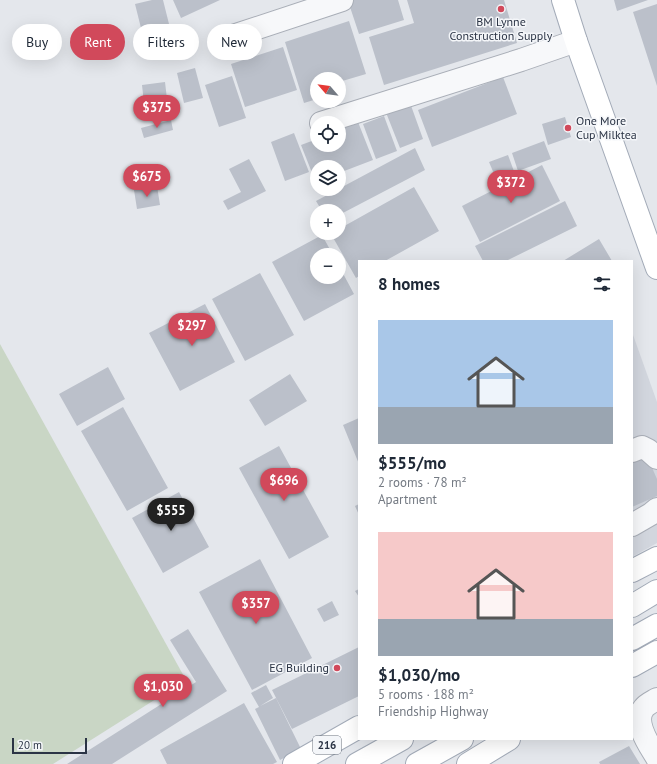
<!DOCTYPE html>
<meta charset="utf-8">
<style>
:root{--surface:#fff;--page:#f2f2f3;--text:#1f2937;--muted:#747a83;--accent:#d1495b}
body{margin:0;font-family:"PT Sans",sans-serif;background:var(--page);color:var(--text);height:100vh;display:flex;flex-direction:column;font-size:15px;white-space:nowrap}
*{box-sizing:border-box;margin:0}
p{font-size:13px;color:var(--muted)}
.icon{flex:none;width:22px;height:22px;fill:none;stroke:currentColor;stroke-width:2;stroke-linecap:round;stroke-linejoin:round}
.map{position:relative;flex:1;overflow:hidden}
.panel{position:absolute;left:358px;top:260px;width:275px;height:480px;display:flex;flex-direction:column;background:var(--surface);border-radius:0px;box-shadow:0 4px 16px #0002}
.panel>*{flex:none}
.banner{position:absolute;left:12px;top:24px;width:286px;height:36px;display:flex;gap:8px}
.needle{width:26px;rotate:298deg}
.fabs{position:absolute;left:310px;top:72px;display:grid;gap:8px}
.fabs a{display:grid;place-items:center;width:36px;height:36px;border-radius:50%;background:var(--surface);box-shadow:0 4px 16px #0002;font-size:20px}
.scale{position:absolute;left:12px;bottom:10px;width:75px;box-sizing:border-box;padding-left:4px;border:2px solid #2b3445;border-top:0;font-size:11px;line-height:14px;white-space:nowrap;color:#2b3445;-webkit-text-stroke:3px #f4f6f9;paint-order:stroke}
.price{position:absolute;translate:-50% -34px;padding:0 9px;border-radius:14px;background:var(--accent);color:#fff;font-size:13px;line-height:26px;filter:drop-shadow(0 1px 2px #0008)}
.price::after{content:'';position:absolute;left:50%;top:24px;width:12px;height:9px;margin-left:-6px;background:inherit;clip-path:polygon(0 0,100% 0,50% 100%)}
.price.current{background:#222;color:#fff}
ul{padding:0;list-style:none}
li{display:grid;align-content:center;gap:8px;height:212px;padding:0 20px}
li span{display:grid;place-items:center;height:124px;border-radius:0px;color:#555}
li>.icon{margin-inline-start:auto}
span .icon{width:72px;height:72px;fill:#fffc;stroke-width:1}
li b{font-size:17px}
h2{display:flex;justify-content:space-between;align-items:center;height:48px;padding:0 20px;font-size:17px}
.tag{padding:0 14px;border-radius:18px;background:var(--surface);box-shadow:0 4px 16px #0002;font-size:14px;line-height:36px}
.tag.current{background:var(--accent);color:#fff}
.map>svg:first-child{display:block}
.built{fill:#d2d6de}
.green{fill:#c9d6c5}
.building{fill:#bbc0ca}
.lines{fill:none;stroke-linecap:round;stroke-linejoin:round}
.minor-casing{stroke:#a9aeb7;stroke-width:24}
.major-casing{stroke:#a3abb8;stroke-width:24}
.minor{stroke:#f7f8fa;stroke-width:22}
.major{stroke:#fff;stroke-width:22}
.poi-dot{fill:#d1495b;stroke:#f4f6f9;stroke-width:1.5}
.labels{text-anchor:middle;stroke-width:3;stroke-linejoin:round;paint-order:stroke}
.shield{fill:#f4f6f9;stroke:#676e7b;stroke-width:1}
.shield-label{font-size:11px;font-weight:bold;fill:#2b3445}
.poi-label{font-size:12px;fill:#2b3445;stroke:#f4f6f9}
</style>
<div class="map">
<svg width="657" height="764" viewBox="0 0 657 764">
<rect width="100%" height="100%" fill="#e4e7ec"/>
<!-- built -->
<path class="built" d="M 632,332 L 657,402 L 657,543 L 632,557 Z"/>
<!-- green -->
<path class="green" d="M 0,344 L 186,680 L 53,764 L 0,764 Z"/>
<!-- building -->
<path class="building" d="M 152,0 L 163,0 L 173,40 L 146,48 L 135,4 Z
M 173,0 L 220,0 L 181,18 Z
M 351,0 L 398,0 L 404,20 L 359,34 L 348,1 Z
M 407,0 L 504,0 L 517,43 L 384,85 L 369,37 L 414,23 Z
M 614,0 L 648,0 L 617,11 Z
M 657,4 L 657,86 L 633,12 Z
M 349,21 L 366,74 L 339,82 L 339,79 L 317,79 L 317,99 L 304,103 L 285,42 Z
M 283,47 L 297,90 L 245,107 L 231,64 Z
M 195,68 L 203,98 L 184,103 L 177,73 Z
M 232,76 L 246,118 L 219,127 L 205,85 Z
M 503,77 L 517,114 L 432,147 L 418,110 Z
M 165,82 L 167,99 L 144,103 L 142,85 Z
M 409,100 L 423,139 L 400,148 L 385,110 Z
M 384,116 L 397,151 L 376,159 L 363,124 Z
M 565,117 L 571,137 L 548,145 L 542,124 Z
M 171,120 L 173,130 L 144,138 L 141,128 Z
M 358,122 L 373,160 L 339,173 L 339,167 L 317,167 L 317,182 L 316,183 L 301,145 L 317,139 L 317,145 L 339,145 L 339,130 Z
M 294,133 L 309,172 L 285,181 L 271,142 Z
M 544,141 L 551,159 L 518,171 L 512,153 Z
M 415,148 L 425,170 L 339,215 L 339,211 L 322,211 L 316,201 Z
M 508,155 L 515,174 L 497,181 L 489,162 Z
M 249,159 L 266,191 L 228,210 L 223,201 L 241,192 L 229,169 Z
M 542,165 L 560,201 L 480,242 L 462,206 Z
M 157,186 L 160,205 L 137,209 L 134,190 Z
M 414,187 L 439,231 L 385,261 L 359,261 L 359,276 L 356,278 L 331,234 L 339,233 L 339,229 Z
M 565,201 L 577,226 L 506,261 L 483,261 L 475,246 Z
M 322,235 L 333,255 L 317,255 L 317,277 L 339,277 L 339,266 L 354,294 L 304,321 L 272,262 Z
M 599,239 L 612,261 L 563,261 Z
M 260,273 L 294,335 L 245,361 L 212,299 Z
M 205,304 L 235,362 L 180,391 L 149,333 Z
M 108,367 L 125,399 L 77,426 L 59,394 Z
M 290,374 L 307,401 L 265,426 L 249,400 Z
M 123,407 L 168,488 L 127,511 L 81,431 Z
M 359,418 L 359,464 L 343,425 Z
M 279,446 L 329,537 L 289,559 L 239,468 Z
M 646,454 L 657,479 L 657,496 L 632,507 L 632,460 Z
M 179,492 L 209,547 L 163,573 L 132,518 Z
M 359,504 L 359,515 L 355,506 Z
M 260,559 L 312,658 L 252,690 L 199,592 Z
M 359,589 L 359,597 L 355,591 Z
M 332,601 L 339,615 L 324,622 L 317,609 Z
M 188,629 L 227,691 L 112,764 L 67,764 L 196,682 L 170,640 Z
M 359,647 L 359,696 L 292,729 L 272,690 Z
M 266,685 L 273,698 L 260,706 L 276,698 L 301,749 L 280,760 L 255,709 L 259,707 L 251,693 Z
M 244,703 L 277,762 L 273,764 L 167,764 L 160,750 Z
M 629,746 L 640,764 L 600,764 L 599,762 Z"/>
<g class="lines">
<!-- minor casing -->
<g class="minor-casing">
<path id="minor" d="M 233,36 L 342,0
M 321,123 L 521,60 L 576,41
M 632,451 L 642,447 L 648,450 L 657,458
M 632,525 L 651,514 L 657,509
M 657,699 C 652,702 647,704 644,708 C 632,722 650,746 657,758"/>
</g>
<!-- major casing -->
<g class="major-casing">
<path id="major" d="M 563,0 L 576,41 L 657,268
M 632,571 L 657,558
M 632,606 L 657,591
M 632,639 L 657,625
M 632,666 L 657,652
M 294,764 L 359,727
M 357,764 L 402,739
M 417,764 L 462,739
M 468,764 L 509,739"/>
</g>
<!-- minor -->
<use href="#minor" class="minor"/>
<!-- major -->
<use href="#major" class="major"/>
</g>
<!-- markers -->
<g class="poi-dot">
<circle cx="501" cy="9" r="4"/>
<circle cx="568" cy="128" r="4"/>
<circle cx="337" cy="668" r="4"/>
</g>
<g class="labels">
<!-- shield labels -->
<rect class="shield" x="313" y="736" width="28" height="18" rx="3"/>
<g class="shield-label">
<text x="327" y="749">216</text>
</g>
<!-- poi labels -->
<g class="poi-label">
<text x="501" y="26">BM Lynne<tspan x="501" dy="14">Construction Supply</tspan></text>
<text x="576" y="125" text-anchor="start">One More<tspan x="576" dy="14">Cup Milktea</tspan></text>
<text x="329" y="672" text-anchor="end">EG Building</text>
</g>
</g>
</svg>
<div class="fabs">
<a><svg class="needle" viewBox="-14 -14 28 28"><path d="M0-13l5 13h-10z" fill="#e53935"/><path d="M0 13l5-13h-10z" fill="#747a83"/></svg></a>
<a><svg class="icon" aria-label="locate" viewBox="0 0 24 24"><circle cx="12" cy="12" r="6"/><path d="M12 2v4M12 18v4M2 12h4M18 12h4"/></svg></a>
<a><svg class="icon" aria-label="layers" viewBox="0 0 24 24"><path d="M12 4l9 5-9 5-9-5zM3 14l9 5 9-5"/></svg></a>
<a>+</a>
<a>−</a>
</div>
<div class="scale">20 m</div>
<b class="price" style="left:157px;top:129px">$375</b>
<b class="price" style="left:147px;top:198px">$675</b>
<b class="price" style="left:511px;top:204px">$372</b>
<b class="price" style="left:192px;top:347px">$297</b>
<b class="price" style="left:284px;top:502px">$696</b>
<b class="price current" style="left:171px;top:532px">$555</b>
<b class="price" style="left:256px;top:625px">$357</b>
<b class="price" style="left:163px;top:708px">$1,030</b>
<div class="banner">
<a class="tag">Buy</a>
<a class="tag current">Rent</a>
<a class="tag">Filters</a>
<a class="tag">New</a>
</div>
<section class="panel">
<h2>8 homes<svg class="icon" aria-label="filters" viewBox="0 0 24 24"><path d="M4 7h16M4 17h16"/><circle cx="9" cy="7" r="2"/><circle cx="15" cy="17" r="2"/></svg></h2>
<ul>
<li><span style="background:linear-gradient(#a9c7e8 70%,#9aa5b1 0)"><svg class="icon" aria-label="home" viewBox="0 0 24 24"><path d="M3 11l9-7 9 7M6 9v11h12V9"/></svg></span><div><b>$555/mo</b><p>2 rooms · 78 m²</p><p>Apartment</p></div></li>
<li><span style="background:linear-gradient(#f6c9c9 70%,#9aa5b1 0)"><svg class="icon" aria-label="home" viewBox="0 0 24 24"><path d="M3 11l9-7 9 7M6 9v11h12V9"/></svg></span><div><b>$1,030/mo</b><p>5 rooms · 188 m²</p><p>Friendship Highway</p></div></li>
</ul>
</section>
</div>
